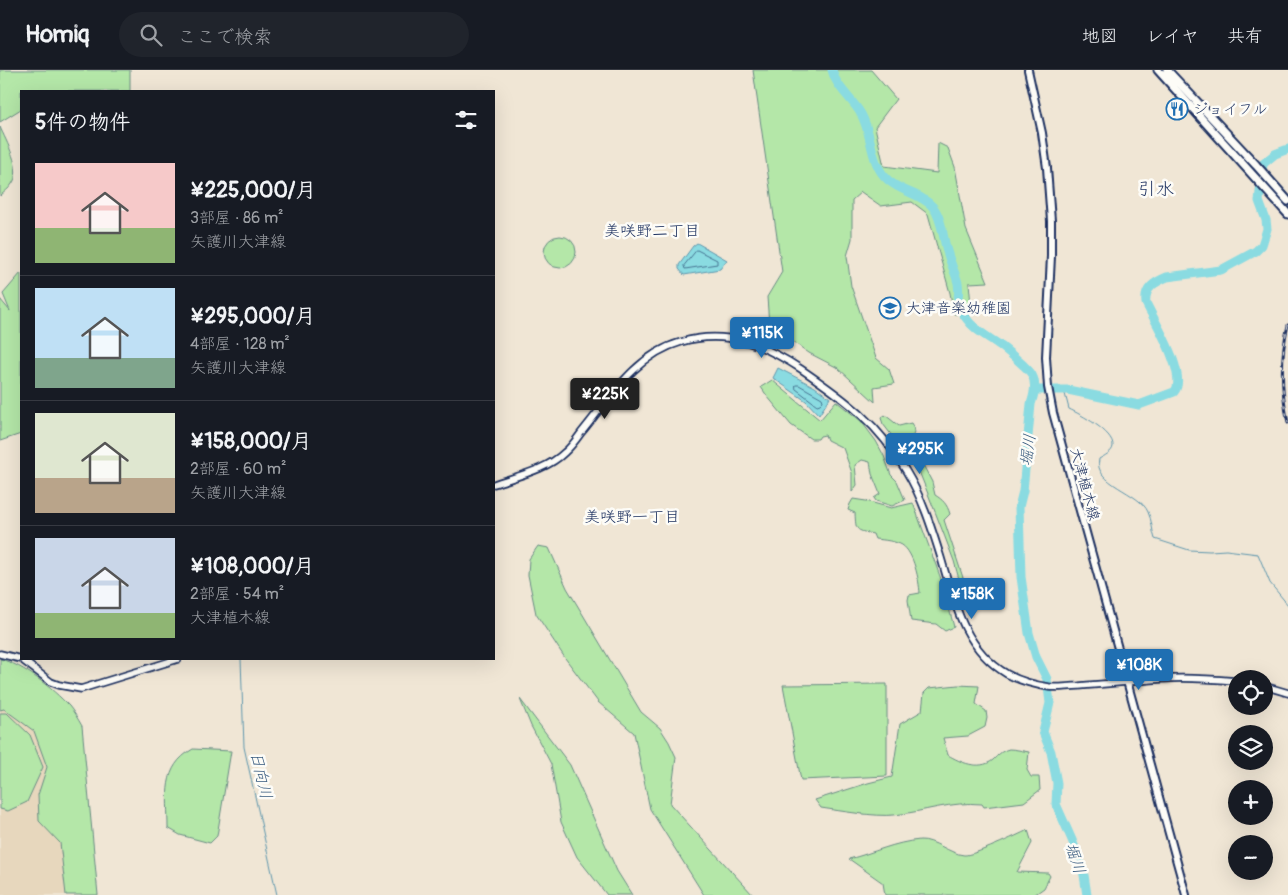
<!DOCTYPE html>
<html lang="ja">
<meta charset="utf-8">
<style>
:root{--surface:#171b24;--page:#20242c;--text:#f1f3f6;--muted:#9ea1a6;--line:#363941;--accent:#1f6fb2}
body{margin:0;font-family:Pangolin,"Klee One",sans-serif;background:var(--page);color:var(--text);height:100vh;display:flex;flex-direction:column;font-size:19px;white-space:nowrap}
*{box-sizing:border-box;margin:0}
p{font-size:16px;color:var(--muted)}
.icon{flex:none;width:28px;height:28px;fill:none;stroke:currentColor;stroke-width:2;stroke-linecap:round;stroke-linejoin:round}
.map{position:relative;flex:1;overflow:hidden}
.panel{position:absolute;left:20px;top:20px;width:475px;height:570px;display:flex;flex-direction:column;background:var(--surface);border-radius:0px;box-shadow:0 5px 20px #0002}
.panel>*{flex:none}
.fabs{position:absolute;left:1228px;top:600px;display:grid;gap:10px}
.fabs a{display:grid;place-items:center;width:45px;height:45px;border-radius:50%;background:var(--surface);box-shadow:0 5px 20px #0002;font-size:25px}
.price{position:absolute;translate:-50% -42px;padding:0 11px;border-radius:5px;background:var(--accent);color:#fff;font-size:16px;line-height:32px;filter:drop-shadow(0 1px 2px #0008)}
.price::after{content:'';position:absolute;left:50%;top:30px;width:15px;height:11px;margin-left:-8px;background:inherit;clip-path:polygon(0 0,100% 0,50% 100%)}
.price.on{background:#222;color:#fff}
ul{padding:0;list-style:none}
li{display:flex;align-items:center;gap:15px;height:125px;padding:0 15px}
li+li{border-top:1px solid var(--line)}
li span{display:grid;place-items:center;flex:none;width:140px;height:100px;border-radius:0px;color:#555}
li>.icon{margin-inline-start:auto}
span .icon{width:60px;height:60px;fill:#fffc;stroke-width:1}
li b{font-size:21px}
h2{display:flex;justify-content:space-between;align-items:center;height:60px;padding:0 15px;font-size:21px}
header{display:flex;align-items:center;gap:30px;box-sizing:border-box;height:70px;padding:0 25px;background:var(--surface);border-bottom:1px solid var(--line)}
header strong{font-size:24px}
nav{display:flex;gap:28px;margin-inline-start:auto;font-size:18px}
.search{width:350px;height:45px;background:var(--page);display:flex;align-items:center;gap:12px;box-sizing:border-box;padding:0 18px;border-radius:28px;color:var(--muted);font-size:19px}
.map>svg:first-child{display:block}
.built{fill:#e7d7bd}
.green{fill:#b4e7a8;stroke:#688b83}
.water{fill:#8adbe1;stroke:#5e96ad}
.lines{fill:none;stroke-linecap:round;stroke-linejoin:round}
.shore{stroke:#477492;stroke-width:1}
.stream{stroke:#5e96ad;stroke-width:1}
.river{stroke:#8adbe1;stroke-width:9}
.secondary-casing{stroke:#1b2f5e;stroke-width:9}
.primary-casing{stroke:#1b2f5e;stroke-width:10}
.trunk-casing{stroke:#1b2f5e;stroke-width:11}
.secondary{stroke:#fdfcf7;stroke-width:5.5}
.primary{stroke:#fdfcf7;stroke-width:6}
.trunk{stroke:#fdfcf7;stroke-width:7}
.rail-casing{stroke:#1b2f5e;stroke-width:3}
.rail{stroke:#fdfcf7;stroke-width:1;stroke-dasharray:4;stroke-linecap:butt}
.labels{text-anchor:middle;stroke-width:5;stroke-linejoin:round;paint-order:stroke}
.poi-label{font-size:15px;fill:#1b2f5e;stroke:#fdfcf7;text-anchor:start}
.street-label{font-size:15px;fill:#1b2f5e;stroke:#fdfcf7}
.neighbourhood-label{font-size:16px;fill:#1b2f5e;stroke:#fdfcf7}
.water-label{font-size:16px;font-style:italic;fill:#375a7f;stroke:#fdfcf7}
.quarter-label{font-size:18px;fill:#1b2f5e;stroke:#fdfcf7}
</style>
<header>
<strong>Homiq</strong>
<div class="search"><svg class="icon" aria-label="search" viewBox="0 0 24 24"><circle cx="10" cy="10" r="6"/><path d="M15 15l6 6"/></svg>ここで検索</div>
<nav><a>地図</a><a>レイヤ</a><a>共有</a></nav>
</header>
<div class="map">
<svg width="1288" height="825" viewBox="0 0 1288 825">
<rect width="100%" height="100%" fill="#f0e6d5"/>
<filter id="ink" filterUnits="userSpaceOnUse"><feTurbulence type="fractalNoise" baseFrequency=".02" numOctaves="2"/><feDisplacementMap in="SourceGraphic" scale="10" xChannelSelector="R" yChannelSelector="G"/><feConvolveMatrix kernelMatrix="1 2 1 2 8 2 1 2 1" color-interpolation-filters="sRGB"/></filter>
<g filter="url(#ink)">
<!-- built -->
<path class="built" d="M 0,601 L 75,660 L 88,825 L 0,825 Z"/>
<!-- green -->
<path class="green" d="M 0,0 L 130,0 L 130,21 L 21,21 L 21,39 L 0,52 Z
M 753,0 L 871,0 L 896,29 L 875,57 L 884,96 L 937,103 L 938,73 L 948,78 L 955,97 L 966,159 L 988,212 L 969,213 L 972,245 L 954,244 L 950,223 L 928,144 L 912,132 L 881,136 L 861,122 L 852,130 L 852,169 L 847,186 L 851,216 L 876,288 L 889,299 L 894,314 L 874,317 L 875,332 L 838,298 L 809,283 L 769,255 L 767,227 L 782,202 Z
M 0,57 C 6,71 23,100 12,114 C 9,119 4,122 0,126 Z
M544 182a16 16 0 1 1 32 0a16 16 0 1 1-32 0Z
M 21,203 L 21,364 L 0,371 L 0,229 L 10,241 L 3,224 Z
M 772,310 L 820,350 L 836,331 L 861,351 L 876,371 L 884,386 L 891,405 L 897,411 L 905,430 L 892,436 L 876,431 L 874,428 L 880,424 L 872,404 L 870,392 L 862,390 L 855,395 L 857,415 L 852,422 L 852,403 L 843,378 L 827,370 L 825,365 L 820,366 L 818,369 L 811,369 L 791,355 L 767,326 L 761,317 Z
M 885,345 L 899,356 L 911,353 C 918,364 910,368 908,378 L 903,380 L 883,354 L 881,348 Z
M 921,391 L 932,412 L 935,425 C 943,430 947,434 950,444 L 944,450 L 971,532 L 967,532 C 961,519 958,505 954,491 C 942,459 929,426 916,394 Z
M 853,429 L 866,431 L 891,438 L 913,433 L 941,509 L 954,557 L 945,561 L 936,554 L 911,551 L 908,530 L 909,525 L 920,523 C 919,510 914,483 902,475 C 895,471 884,470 875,469 L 873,464 C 855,460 856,461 855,443 L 848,440 L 850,434 Z
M 538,476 L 549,478 L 567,518 L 641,642 L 660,658 L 669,672 L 676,687 L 670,734 L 753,825 L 704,825 L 650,739 L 634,663 L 598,632 L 565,588 L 536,544 L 528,505 L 529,489 Z
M 0,589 C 24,595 52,618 69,636 C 74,642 78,649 82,656 L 98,825 L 66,825 L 60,773 L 39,751 L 38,725 L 47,697 L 34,661 L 4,639 L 0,640 Z
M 887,614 L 887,706 L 801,710 L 783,615 Z
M 958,615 L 979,616 L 976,634 L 986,641 L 987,648 L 985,657 L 968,666 L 943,668 L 948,685 C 960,692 979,701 993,690 C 998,685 1001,681 1009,679 C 1015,679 1023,681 1029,682 L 1027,700 L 1031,707 L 1039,707 L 1040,720 L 1024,732 L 984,737 L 982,734 C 951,731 924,742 894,745 C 875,747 841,741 821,738 L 815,730 L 868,713 L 892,707 L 900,654 L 922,641 L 924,623 L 929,618 Z
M 520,629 L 570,695 L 617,801 L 632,825 L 607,825 L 577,787 L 561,752 L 551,694 L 531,656 Z
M 0,643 L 7,643 L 30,665 L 43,697 L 27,732 L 8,741 L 0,739 Z
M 193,679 L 231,681 L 217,766 L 210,773 L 180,765 L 168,758 C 168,726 161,697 193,679 Z
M 1028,760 L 1032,773 L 1017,802 L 1048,803 L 1050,806 L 1044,818 L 1034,825 L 885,825 L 883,813 L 849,789 C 873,783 895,772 920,770 C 934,769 950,784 964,785 C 973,786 1018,765 1028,760 Z"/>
<!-- water -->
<path class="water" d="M 697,173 L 727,190 L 720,199 L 684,205 L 679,199 L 679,195 L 693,176 Z
M 778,298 L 815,317 L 830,328 L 819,345 L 806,331 L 773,308 Z"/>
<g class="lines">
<!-- shore -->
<path class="shore" d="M 697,180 L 717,190 L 717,194 L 685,199 L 684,196 Z
M 796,315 L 799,315 L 822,328 L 823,331 L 820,334 L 817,335 L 796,319 Z"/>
<!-- stream -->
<path class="stream" d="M 1064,320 L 1069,339 C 1080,344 1114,362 1113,376 C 1113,382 1104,386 1099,389 C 1093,414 1140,422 1148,442 C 1152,450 1152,461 1155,469 L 1189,480 L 1210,481 L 1226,480 L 1258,484 L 1270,513 L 1288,535
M 241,589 L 244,677 L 277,825"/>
<!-- river -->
<path class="river" d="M 832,0 C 836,18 852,28 861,44 C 873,65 869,93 888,110 C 901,122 922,124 933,137 C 942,148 943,168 947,181 C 950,192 955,202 958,213 C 961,231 952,230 966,248 C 974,260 987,266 998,274 C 1007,280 1014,287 1022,294 C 1025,297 1030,301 1032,305 C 1037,314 1034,325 1031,334 L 1023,421 L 1019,437 L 1021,507 L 1029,563 L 1036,587 L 1047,609 L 1050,633 L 1043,662 L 1051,682 L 1057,713 L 1056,734 L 1072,770 L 1078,786 L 1084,805 L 1087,825
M 1035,320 L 1068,320 L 1139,335 L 1174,322 C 1189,307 1154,250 1146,233 C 1144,218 1155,212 1167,207 L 1221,200 L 1256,181 L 1262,175 L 1267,159 L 1266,150 L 1259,131 L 1263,94 L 1275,84 L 1288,79"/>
<!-- secondary casing -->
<g class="secondary-casing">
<path id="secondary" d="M 494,414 C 517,406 547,400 565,382 C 571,377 576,370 581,363 C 610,328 635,285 681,272 C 726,259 763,274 801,299 C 845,329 879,354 906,401 C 922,427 932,459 941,488 C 954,532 964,579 1007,604 C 1020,611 1035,615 1049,617 C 1059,618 1069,616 1079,616 C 1107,614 1135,611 1162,609 C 1187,607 1212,609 1236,611
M 0,584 L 21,589 L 51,612 L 59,615 L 81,619 L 178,589
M 1264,616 L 1288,623"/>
</g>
<!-- primary casing -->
<g class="primary-casing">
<path id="primary" d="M 1028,0 L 1042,63 L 1047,98 L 1051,151 L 1051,186 L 1046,287 L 1048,317 L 1053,343 L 1186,825"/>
</g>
<!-- trunk casing -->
<g class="trunk-casing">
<path id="trunk" d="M 1158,0 L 1288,144
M 1167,0 L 1256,95 L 1288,131"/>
</g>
<!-- secondary -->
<use href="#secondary" class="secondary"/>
<!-- primary -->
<use href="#primary" class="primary"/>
<!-- trunk -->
<use href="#trunk" class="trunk"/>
<!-- rail casing -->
<g class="rail-casing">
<path id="rail" d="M 1288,255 C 1280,287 1281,320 1288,353"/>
</g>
<!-- rail -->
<use href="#rail" class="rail"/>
</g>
</g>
<!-- icons -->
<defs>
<g id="restaurant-ring" transform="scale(1.125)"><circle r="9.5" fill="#fdfcf7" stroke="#1f6fb2" stroke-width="1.5"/><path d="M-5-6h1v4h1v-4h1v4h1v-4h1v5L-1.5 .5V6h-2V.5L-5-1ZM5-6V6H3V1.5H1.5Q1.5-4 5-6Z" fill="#1f6fb2"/></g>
<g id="school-ring" transform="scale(1.125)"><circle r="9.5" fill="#fdfcf7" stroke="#1f6fb2" stroke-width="1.5"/><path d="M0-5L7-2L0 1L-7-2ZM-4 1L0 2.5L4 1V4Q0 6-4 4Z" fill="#1f6fb2"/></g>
</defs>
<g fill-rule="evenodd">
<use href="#restaurant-ring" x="1177" y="39"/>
<use href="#school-ring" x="890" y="238"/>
</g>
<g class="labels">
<!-- poi labels -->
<g class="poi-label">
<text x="1193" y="44">ジョイフル</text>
<text x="906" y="243">大津音楽幼稚園</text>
</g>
<!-- street labels -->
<g class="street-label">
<text transform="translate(1085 414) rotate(75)" y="5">大津植木線</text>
</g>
<!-- neighbourhood labels -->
<g class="neighbourhood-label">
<text x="652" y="166">美咲野二丁目</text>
<text x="632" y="452">美咲野一丁目</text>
</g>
<!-- water labels -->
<g class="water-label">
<text transform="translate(1027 380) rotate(-82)" y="6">堀川</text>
<text transform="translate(262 705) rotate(77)" y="6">日向川</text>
<text transform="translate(1076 788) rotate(72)" y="6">堀川</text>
</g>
<!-- quarter labels -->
<g class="quarter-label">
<text x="1156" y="125">引水</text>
</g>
</g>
</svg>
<div class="fabs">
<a><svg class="icon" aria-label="locate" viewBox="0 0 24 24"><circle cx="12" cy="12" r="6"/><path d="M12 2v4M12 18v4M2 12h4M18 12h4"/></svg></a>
<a><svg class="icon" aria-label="layers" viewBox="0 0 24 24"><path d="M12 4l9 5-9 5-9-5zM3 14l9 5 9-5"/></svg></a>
<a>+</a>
<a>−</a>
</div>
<b class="price" style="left:762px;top:289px">¥115K</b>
<b class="price on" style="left:605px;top:350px">¥225K</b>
<b class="price" style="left:920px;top:405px">¥295K</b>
<b class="price" style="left:972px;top:550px">¥158K</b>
<b class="price" style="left:1139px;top:621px">¥108K</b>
<section class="panel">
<h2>5件の物件<svg class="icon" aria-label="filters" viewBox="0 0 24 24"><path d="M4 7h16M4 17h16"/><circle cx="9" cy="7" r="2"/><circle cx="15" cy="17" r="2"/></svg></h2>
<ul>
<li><span style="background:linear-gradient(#f6c9c9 65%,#8fb573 0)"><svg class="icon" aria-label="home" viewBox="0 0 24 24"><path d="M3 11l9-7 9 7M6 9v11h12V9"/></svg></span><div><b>¥225,000/月</b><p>3部屋 · 86 m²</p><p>矢護川大津線</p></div></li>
<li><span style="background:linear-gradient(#bfe0f5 70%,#7fa58c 0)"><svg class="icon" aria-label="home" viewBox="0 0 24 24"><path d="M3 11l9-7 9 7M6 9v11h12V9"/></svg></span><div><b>¥295,000/月</b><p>4部屋 · 128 m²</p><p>矢護川大津線</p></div></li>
<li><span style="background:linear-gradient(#dfe7d0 65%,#b9a48a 0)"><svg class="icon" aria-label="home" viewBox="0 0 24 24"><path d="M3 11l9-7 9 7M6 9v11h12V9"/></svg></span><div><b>¥158,000/月</b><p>2部屋 · 60 m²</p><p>矢護川大津線</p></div></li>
<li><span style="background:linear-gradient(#c9d6e8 75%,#8fb573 0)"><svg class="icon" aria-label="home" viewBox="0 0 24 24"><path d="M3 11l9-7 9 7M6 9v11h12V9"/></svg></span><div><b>¥108,000/月</b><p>2部屋 · 54 m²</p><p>大津植木線</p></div></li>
</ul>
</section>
</div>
